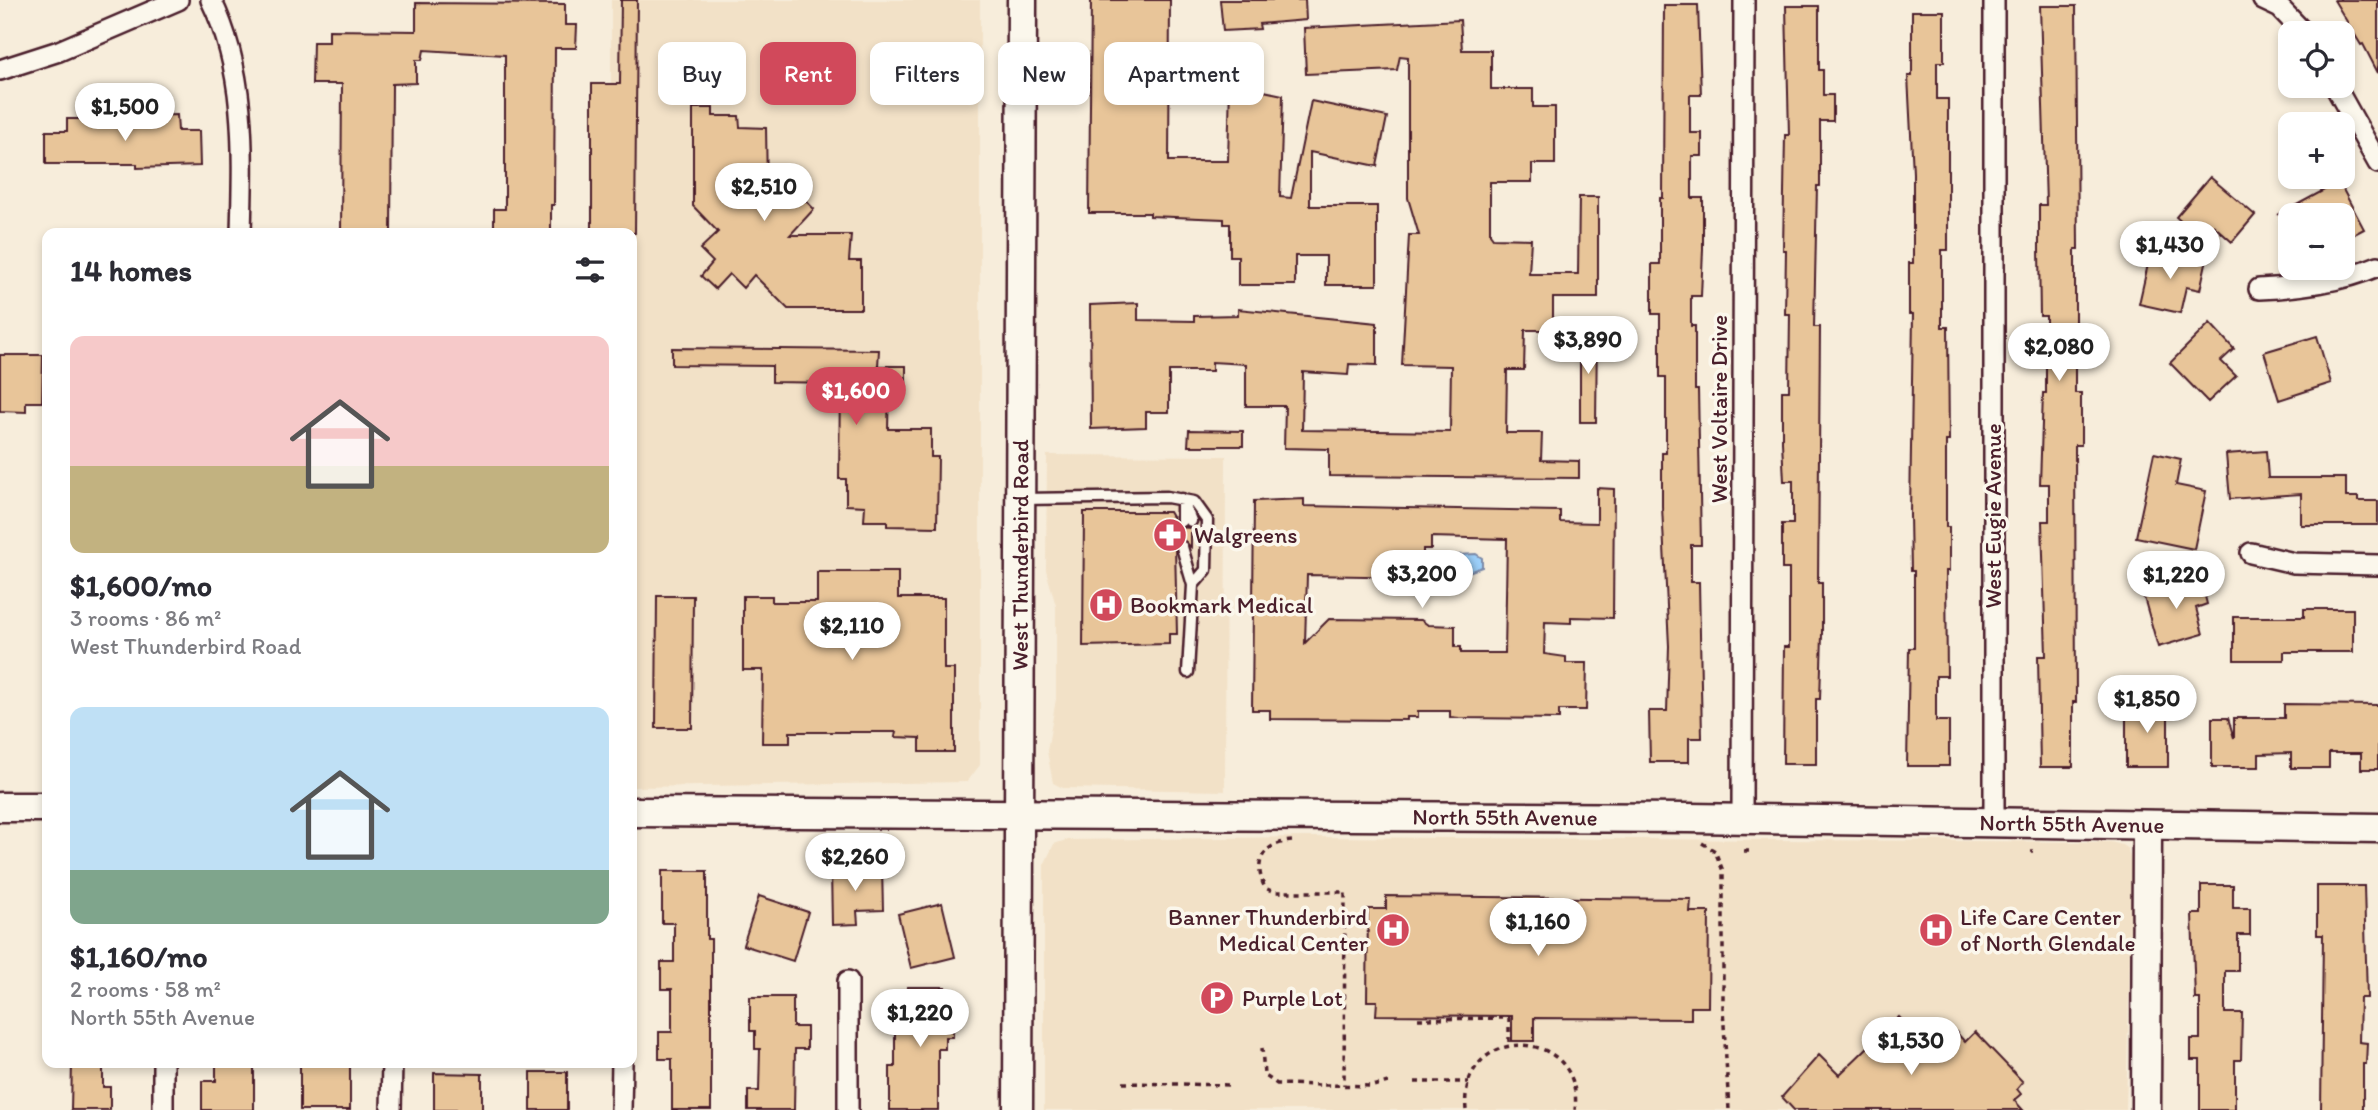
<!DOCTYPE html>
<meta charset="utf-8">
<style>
:root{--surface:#fff;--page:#f2f2f3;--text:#2b2b33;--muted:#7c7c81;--accent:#d1495b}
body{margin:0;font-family:Itim,sans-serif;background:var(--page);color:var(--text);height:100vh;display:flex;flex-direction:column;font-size:26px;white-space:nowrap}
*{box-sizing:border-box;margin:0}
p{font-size:23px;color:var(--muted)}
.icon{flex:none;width:38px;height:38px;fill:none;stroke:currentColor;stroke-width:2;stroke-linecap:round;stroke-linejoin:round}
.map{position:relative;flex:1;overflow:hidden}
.side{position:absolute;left:42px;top:228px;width:595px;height:840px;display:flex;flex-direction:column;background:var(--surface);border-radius:14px;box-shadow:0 4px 10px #0003}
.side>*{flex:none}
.guide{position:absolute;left:658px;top:42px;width:665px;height:63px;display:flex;gap:14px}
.fabs{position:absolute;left:2278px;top:21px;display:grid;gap:14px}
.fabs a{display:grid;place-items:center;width:77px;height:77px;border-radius:14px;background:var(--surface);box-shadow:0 4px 10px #0003;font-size:35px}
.price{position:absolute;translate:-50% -60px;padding:0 16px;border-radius:24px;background:#fff;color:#222;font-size:23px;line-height:46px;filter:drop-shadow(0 2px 4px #0008)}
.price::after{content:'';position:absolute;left:50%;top:42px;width:21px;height:16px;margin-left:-10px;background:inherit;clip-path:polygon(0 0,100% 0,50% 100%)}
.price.on{background:var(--accent);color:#fff}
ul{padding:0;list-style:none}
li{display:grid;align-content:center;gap:14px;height:371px;padding:0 28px}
li span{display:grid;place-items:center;height:217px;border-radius:14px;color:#555}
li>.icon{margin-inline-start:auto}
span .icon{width:126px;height:126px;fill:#fffc;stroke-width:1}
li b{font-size:30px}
h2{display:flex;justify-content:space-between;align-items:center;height:84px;padding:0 28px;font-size:30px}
.chip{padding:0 24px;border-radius:14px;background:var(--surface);box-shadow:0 4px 10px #0003;font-size:24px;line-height:63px}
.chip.on{background:var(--accent);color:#fff}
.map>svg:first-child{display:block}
.built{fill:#f2e1c7}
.water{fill:#9dd1fb;stroke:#7c8aa8;stroke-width:2}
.building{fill:#e8c599;stroke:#4a1f2b;stroke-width:2;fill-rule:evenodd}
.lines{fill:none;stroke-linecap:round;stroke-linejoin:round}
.lane-casing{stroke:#4a1f2b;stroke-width:15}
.street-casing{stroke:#4a1f2b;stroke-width:24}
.secondary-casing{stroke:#4a1f2b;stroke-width:33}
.path{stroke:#4a1f2b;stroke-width:3.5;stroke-dasharray:5 5;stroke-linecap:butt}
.lane{stroke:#fbf7ec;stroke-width:10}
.street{stroke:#fbf7ec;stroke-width:19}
.secondary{stroke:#fbf7ec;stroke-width:28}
.labels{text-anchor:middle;stroke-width:7;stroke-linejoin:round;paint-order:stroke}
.street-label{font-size:23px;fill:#4a1f2b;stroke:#fbf7ec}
.poi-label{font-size:23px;fill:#4a1f2b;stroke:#fbf7ec;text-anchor:start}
</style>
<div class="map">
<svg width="2378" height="1110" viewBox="0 0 2378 1110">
<rect width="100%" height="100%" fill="#f7eddb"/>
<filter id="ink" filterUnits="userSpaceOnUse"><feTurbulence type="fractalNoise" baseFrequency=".0143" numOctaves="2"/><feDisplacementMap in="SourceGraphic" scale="14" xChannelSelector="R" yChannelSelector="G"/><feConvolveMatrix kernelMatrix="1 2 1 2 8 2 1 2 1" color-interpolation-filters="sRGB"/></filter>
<g filter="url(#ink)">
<!-- built -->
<path class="built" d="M 611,0 L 980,0 L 980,765 L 967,782 L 632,787 L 632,233 L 611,233 Z
M 1047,455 L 1226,456 L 1225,791 L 1063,788 L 1053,783 L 1047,751 L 1056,699 L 1056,606 L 1046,570 Z
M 1308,837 L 2111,842 L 2122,845 L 2128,849 L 2132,866 L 2126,1110 L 1044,1110 L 1044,865 L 1054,844 L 1066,840 Z"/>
<!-- water -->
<path class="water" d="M 1476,554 L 1482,558 L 1482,567 L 1463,574 L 1450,571 L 1450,562 L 1458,555 Z"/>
<!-- building -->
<path class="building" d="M 621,0 L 637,0 L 635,233 L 592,233 L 592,84 L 620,84 Z
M 1091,0 L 1170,0 L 1169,161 L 1228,161 L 1230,84 L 1283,95 L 1280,197 L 1291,198 L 1311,101 L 1387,117 L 1377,166 L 1310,152 L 1310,206 L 1377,206 L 1377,285 L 1326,285 L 1326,256 L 1295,256 L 1295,285 L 1238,285 L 1238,256 L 1230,256 L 1230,224 L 1224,224 L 1224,219 L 1150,216 L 1150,213 L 1089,213 Z
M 1220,0 L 1305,0 L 1306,20 L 1259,24 L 1260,29 L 1223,31 Z
M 2334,0 L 2378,0 L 2378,73 L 2363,44 L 2361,45 Z
M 416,3 L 565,4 L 565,25 L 577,25 L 576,48 L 555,48 L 554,205 L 551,205 L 551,233 L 494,233 L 494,209 L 505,209 L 505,55 L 424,50 L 422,60 L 416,60 L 416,83 L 392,84 L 391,233 L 341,233 L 342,84 L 312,84 L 313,42 L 329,42 L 329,30 L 416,31 Z
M 1664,5 L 1698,5 L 1701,95 L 1690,95 L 1690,133 L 1702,133 L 1702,156 L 1692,156 L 1692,198 L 1703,198 L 1703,249 L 1701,296 L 1691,296 L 1691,326 L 1695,326 L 1695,390 L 1698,390 L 1701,545 L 1691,545 L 1691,582 L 1699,582 L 1702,738 L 1689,738 L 1689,762 L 1650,762 L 1649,711 L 1667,711 L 1669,646 L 1662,506 L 1662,453 L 1666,453 L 1666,377 L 1660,377 L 1660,314 L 1652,314 L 1652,264 L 1660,264 L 1660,198 L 1663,198 Z
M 1786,6 L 1819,6 L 1819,70 L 1823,70 L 1823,95 L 1833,95 L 1833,121 L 1820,121 L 1820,186 L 1817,186 L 1814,327 L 1820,327 L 1818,583 L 1822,583 L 1822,635 L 1820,699 L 1816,699 L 1816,764 L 1783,764 L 1784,647 L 1789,647 L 1789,569 L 1782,569 L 1782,524 L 1793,524 L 1793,481 L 1784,481 L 1782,442 L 1782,391 L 1789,391 L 1790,314 L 1785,314 L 1786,250 L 1783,250 L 1785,135 L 1789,135 Z
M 2040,6 L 2076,6 L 2078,249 L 2075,249 L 2075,393 L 2081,393 L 2081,445 L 2075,445 L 2076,702 L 2073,702 L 2073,767 L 2040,767 L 2038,656 L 2046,656 L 2042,521 L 2049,521 L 2049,484 L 2040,484 L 2043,393 L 2046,393 L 2046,316 L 2040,316 L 2039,249 L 2039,205 L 2046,205 Z
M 1912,11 L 1944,11 L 1944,62 L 1937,62 L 1937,99 L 1948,99 L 1948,250 L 1942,250 L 1942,327 L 1948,327 L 1949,441 L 1946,441 L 1946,527 L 1949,527 L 1949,571 L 1946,571 L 1947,676 L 1936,676 L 1936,721 L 1949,721 L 1949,766 L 1907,766 L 1909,648 L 1914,648 L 1914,571 L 1911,571 L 1910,515 L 1913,314 L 1909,314 L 1909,263 L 1913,263 L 1913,173 L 1908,76 L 1912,76 Z
M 1460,20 L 1462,50 L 1491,50 L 1491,89 L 1533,89 L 1533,107 L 1555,107 L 1555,164 L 1532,164 L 1532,182 L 1490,182 L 1490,234 L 1493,238 L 1531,239 L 1529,274 L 1578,274 L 1579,197 L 1598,197 L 1598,298 L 1553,298 L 1553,330 L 1525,330 L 1524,370 L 1507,370 L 1506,433 L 1542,433 L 1541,460 L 1579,461 L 1579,478 L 1329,476 L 1329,449 L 1284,448 L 1285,406 L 1246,406 L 1246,364 L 1212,362 L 1212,371 L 1169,371 L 1169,412 L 1146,412 L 1146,427 L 1091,429 L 1090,305 L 1138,303 L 1138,320 L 1194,321 L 1194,316 L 1238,315 L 1238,309 L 1377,323 L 1377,365 L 1349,364 L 1348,375 L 1303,372 L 1302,430 L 1450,432 L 1451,366 L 1402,365 L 1409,235 L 1419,235 L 1408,198 L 1408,57 L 1400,56 L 1397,70 L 1306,74 L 1304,28 Z
M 693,108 L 713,108 L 713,116 L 739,116 L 740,127 L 766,128 L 767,187 L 782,203 L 795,190 L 814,209 L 790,235 L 851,235 L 849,261 L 861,261 L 861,309 L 788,309 L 754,275 L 743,288 L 729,274 L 715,289 L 701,276 L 713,262 L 700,249 L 718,232 L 693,206 Z
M 177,115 L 178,131 L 199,131 L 200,166 L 137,168 L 137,164 L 46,164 L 46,131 L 67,131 L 67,119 L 135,119 L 135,116 Z
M 2210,177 L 2255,215 L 2232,242 L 2214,226 L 2210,247 L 2176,217 Z
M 2339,182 L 2364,229 L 2343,240 L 2343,215 L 2278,215 Z
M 2151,251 L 2206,263 L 2200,290 L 2186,287 L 2180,313 L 2139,304 Z
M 2210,323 L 2234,349 L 2221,361 L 2236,376 L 2208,402 L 2170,363 Z
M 1580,330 L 1597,330 L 1596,422 L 1580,422 Z
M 2317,336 L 2331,383 L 2279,400 L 2264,352 Z
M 672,348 L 879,350 L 878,366 L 906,366 L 906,383 L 889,383 L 888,429 L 931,429 L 931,457 L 938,457 L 937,527 L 887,526 L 887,521 L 864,521 L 865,506 L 846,505 L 846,479 L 839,479 L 840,383 L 772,382 L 772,366 L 672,365 Z
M 0,355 L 43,355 L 42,402 L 26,402 L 26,412 L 0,411 Z
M 1189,430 L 1243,431 L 1243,446 L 1188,446 Z
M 2266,451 L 2268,478 L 2346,478 L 2346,497 L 2358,497 L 2358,501 L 2378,501 L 2378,525 L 2301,525 L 2301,494 L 2230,499 L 2226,454 Z
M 2154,453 L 2181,459 L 2176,485 L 2206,491 L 2194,549 L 2136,537 Z
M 1597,488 L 1614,489 L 1613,618 L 1571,617 L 1571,623 L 1545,622 L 1544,654 L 1566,657 L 1566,663 L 1587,663 L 1586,710 L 1559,710 L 1559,719 L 1459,718 L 1450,717 L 1450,711 L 1418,711 L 1418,717 L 1407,717 L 1407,720 L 1270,719 L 1270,710 L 1252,710 L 1254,501 L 1304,499 L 1304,506 L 1560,511 L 1560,522 L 1597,523 ZM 1431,537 L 1507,539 L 1505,653 L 1461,653 L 1461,647 L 1455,647 L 1455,626 L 1428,625 L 1421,620 L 1329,619 L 1305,643 L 1307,575 L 1423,577 L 1423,549 L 1431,549 Z
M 1084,512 L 1169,512 L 1178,527 L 1191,528 L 1191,547 L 1183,540 L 1175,546 L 1177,634 L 1169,634 L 1169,644 L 1083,646 Z
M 817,572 L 898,572 L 898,598 L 944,598 L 944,669 L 954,669 L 954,752 L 920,752 L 920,738 L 895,737 L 896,732 L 790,732 L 790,743 L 762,743 L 763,670 L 743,670 L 743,596 L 772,596 L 772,602 L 817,602 Z
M 2200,577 L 2207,604 L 2196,608 L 2203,634 L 2158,647 L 2143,594 Z
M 657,596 L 693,596 L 692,728 L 656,728 Z
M 2304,609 L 2353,609 L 2353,652 L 2284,652 L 2284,660 L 2234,660 L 2234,617 L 2304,617 Z
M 2126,703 L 2168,703 L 2168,767 L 2126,767 Z
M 2284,704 L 2378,705 L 2378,769 L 2361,769 L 2361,753 L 2329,753 L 2329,768 L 2291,768 L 2291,753 L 2259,754 L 2259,767 L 2212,767 L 2212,718 L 2228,718 L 2234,738 L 2234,718 L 2284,718 Z
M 882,867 L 883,910 L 857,911 L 858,924 L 832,925 L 831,868 Z
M 662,871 L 707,871 L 707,939 L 711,939 L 711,1110 L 672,1110 L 672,1059 L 659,1059 L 659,1032 L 672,1032 L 672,989 L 661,989 L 661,962 L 674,962 L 674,923 L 662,923 Z
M 2201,885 L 2233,885 L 2233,908 L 2250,908 L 2250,935 L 2238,935 L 2238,971 L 2225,971 L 2225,1013 L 2242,1013 L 2241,1060 L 2235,1060 L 2235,1110 L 2200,1110 L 2200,1060 L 2191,1060 L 2191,1039 L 2200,1039 L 2200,999 L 2195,999 L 2192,914 L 2201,914 Z
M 2317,886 L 2364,886 L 2367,998 L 2360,998 L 2359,1042 L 2367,1043 L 2366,1064 L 2363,1064 L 2363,1110 L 2321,1110 L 2323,935 L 2317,935 Z
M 759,896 L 808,912 L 793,961 L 743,945 Z
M 1386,896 L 1691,899 L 1690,912 L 1709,912 L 1708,1007 L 1691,1007 L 1691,1019 L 1534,1018 L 1534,1041 L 1512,1041 L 1512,1016 L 1376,1015 L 1377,1001 L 1367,1001 L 1368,909 L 1386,909 Z
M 942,903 L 955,957 L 911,968 L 898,914 Z
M 907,987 L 945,987 L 945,1002 L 953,1002 L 953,1037 L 945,1037 L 945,1049 L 938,1049 L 938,1110 L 890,1110 L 890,1067 L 895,1067 L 895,1017 L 907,1017 Z
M 750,997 L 793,997 L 793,1027 L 807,1027 L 807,1049 L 795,1049 L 794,1110 L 748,1110 L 748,1091 L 759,1091 L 760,1049 L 755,1049 L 755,1031 L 750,1031 Z
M 1899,1017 L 1928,1047 L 1941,1034 L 1948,1041 L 1956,1032 L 1965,1042 L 1975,1032 L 2023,1082 L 2017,1089 L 2021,1094 L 2014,1100 L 2023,1110 L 1794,1110 L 1782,1097 L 1819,1055 L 1839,1075 Z
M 72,1062 L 103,1062 L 103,1087 L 110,1087 L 110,1110 L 71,1110 Z
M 216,1062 L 254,1062 L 254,1110 L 202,1110 L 202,1081 L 216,1081 Z
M 300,1062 L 350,1062 L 350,1110 L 300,1110 Z
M 531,1072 L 567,1072 L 567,1110 L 531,1110 Z
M 434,1073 L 482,1074 L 482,1110 L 434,1110 Z"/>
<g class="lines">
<!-- lane casing -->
<g class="lane-casing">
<path id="lane" d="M 1021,499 L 1167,497 L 1194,502 L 1207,520 L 1206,570 L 1193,585 L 1188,672
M 1182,499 L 1191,521
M 1182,503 L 1182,521
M 1182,547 L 1193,585"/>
</g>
<!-- street casing -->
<g class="street-casing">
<path id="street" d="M 211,0 C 247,73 243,154 241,233
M 2263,0 L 2280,8 L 2304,33
M 0,70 L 59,51 L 178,0
M 2335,86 L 2378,163
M 2259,289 C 2300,287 2340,282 2378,266
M 2251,553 L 2294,563 L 2378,565
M 1742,819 L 1744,0
M 1994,822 L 1994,0
M 848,981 L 848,1110
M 163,1110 L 163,1062
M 391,1110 L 392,1062
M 621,1110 L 622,1062"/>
</g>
<!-- secondary casing -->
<g class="secondary-casing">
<g id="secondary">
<path d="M 0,807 L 47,807"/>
<path id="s1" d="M 632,812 L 1689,818 L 2378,828"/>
<path id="s2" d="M 1018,1110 L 1022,0"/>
<path d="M 2146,1110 L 2147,826"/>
</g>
</g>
<!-- path -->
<path class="path" d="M 1292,841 C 1264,843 1252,861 1265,888 L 1274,892 L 1345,892 L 1344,1085
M 1702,843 L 1715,851 L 1723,871 L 1723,1008 L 1729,1110
M 1744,851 L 1751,851
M 2031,851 L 2033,851
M 1418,1019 L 1509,1018 L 1509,1046
M 1262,1048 L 1264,1075 L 1277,1084 L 1373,1086 L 1388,1082
M 1415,1082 L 1469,1082
M 1123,1083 L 1232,1085
M 1466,1110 C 1458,1022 1585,1025 1575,1110"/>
<!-- lane -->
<use href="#lane" class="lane"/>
<!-- street -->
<use href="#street" class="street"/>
<!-- secondary -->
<use href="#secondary" class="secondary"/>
</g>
</g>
<!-- icons -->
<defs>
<g id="pharmacy-disc" transform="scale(1.75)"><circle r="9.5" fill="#d1495b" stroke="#fbf7ec"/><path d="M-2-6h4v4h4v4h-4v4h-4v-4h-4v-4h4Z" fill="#fff"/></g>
<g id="hospital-disc" transform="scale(1.75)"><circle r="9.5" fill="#d1495b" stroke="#fbf7ec"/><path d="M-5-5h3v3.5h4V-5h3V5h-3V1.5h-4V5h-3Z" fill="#fff"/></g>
<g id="parking-disc" transform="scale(1.75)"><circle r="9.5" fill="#d1495b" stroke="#fbf7ec"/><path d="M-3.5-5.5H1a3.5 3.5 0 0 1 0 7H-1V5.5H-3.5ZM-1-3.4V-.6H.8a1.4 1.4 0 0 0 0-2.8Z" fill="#fff"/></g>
</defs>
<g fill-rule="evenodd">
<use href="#pharmacy-disc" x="1170" y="535"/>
<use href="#hospital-disc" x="1106" y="605"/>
<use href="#hospital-disc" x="1393" y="930"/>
<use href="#hospital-disc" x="1936" y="930"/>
<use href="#parking-disc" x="1217" y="998"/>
</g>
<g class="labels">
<!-- street labels -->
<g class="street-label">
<text transform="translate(1719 409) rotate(-90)" y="8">West Voltaire Drive</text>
<text transform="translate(1993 516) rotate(-90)" y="8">West Eugie Avenue</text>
<text dy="8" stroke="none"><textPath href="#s2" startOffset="555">West Thunderbird Road</textPath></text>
<text dy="8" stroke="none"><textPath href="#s1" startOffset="873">North 55th Avenue</textPath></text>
<text dy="8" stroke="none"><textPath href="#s1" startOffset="1440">North 55th Avenue</textPath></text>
</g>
<!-- poi labels -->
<g class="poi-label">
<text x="1194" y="543">Walgreens</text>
<text x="1130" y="613">Bookmark Medical</text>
<text x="1368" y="925" text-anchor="end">Banner Thunderbird<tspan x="1368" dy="26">Medical Center</tspan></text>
<text x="1960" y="925">Life Care Center<tspan x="1960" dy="26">of North Glendale</tspan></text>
<text x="1242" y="1006">Purple Lot</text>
</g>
</g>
</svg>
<div class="fabs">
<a><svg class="icon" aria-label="locate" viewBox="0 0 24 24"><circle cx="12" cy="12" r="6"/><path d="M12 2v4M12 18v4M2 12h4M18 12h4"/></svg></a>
<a>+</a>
<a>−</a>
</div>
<b class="price" style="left:125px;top:143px">$1,500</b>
<b class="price" style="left:764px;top:223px">$2,510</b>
<b class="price" style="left:2170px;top:281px">$1,430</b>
<b class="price" style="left:1588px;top:376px">$3,890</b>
<b class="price" style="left:2059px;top:383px">$2,080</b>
<b class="price on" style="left:856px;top:427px">$1,600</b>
<b class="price" style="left:1422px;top:610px">$3,200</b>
<b class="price" style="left:2176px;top:611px">$1,220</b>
<b class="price" style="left:852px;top:662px">$2,110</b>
<b class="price" style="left:2147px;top:735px">$1,850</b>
<b class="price" style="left:855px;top:893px">$2,260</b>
<b class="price" style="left:1538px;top:958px">$1,160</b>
<b class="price" style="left:920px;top:1049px">$1,220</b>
<b class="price" style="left:1911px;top:1077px">$1,530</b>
<div class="guide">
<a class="chip">Buy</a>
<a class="chip on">Rent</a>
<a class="chip">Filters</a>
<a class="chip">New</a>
<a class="chip">Apartment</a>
</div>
<section class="side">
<h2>14 homes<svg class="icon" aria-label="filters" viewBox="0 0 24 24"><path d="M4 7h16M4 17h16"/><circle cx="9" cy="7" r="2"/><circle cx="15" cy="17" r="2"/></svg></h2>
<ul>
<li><span style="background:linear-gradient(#f6c9c9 60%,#c2b280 0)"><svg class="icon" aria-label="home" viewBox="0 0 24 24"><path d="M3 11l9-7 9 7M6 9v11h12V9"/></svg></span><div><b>$1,600/mo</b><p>3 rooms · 86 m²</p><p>West Thunderbird Road</p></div></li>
<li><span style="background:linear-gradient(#bfe0f5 75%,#7fa58c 0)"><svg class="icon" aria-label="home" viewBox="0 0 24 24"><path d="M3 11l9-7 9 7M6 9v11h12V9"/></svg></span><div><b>$1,160/mo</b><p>2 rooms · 58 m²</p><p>North 55th Avenue</p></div></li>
</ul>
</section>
</div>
